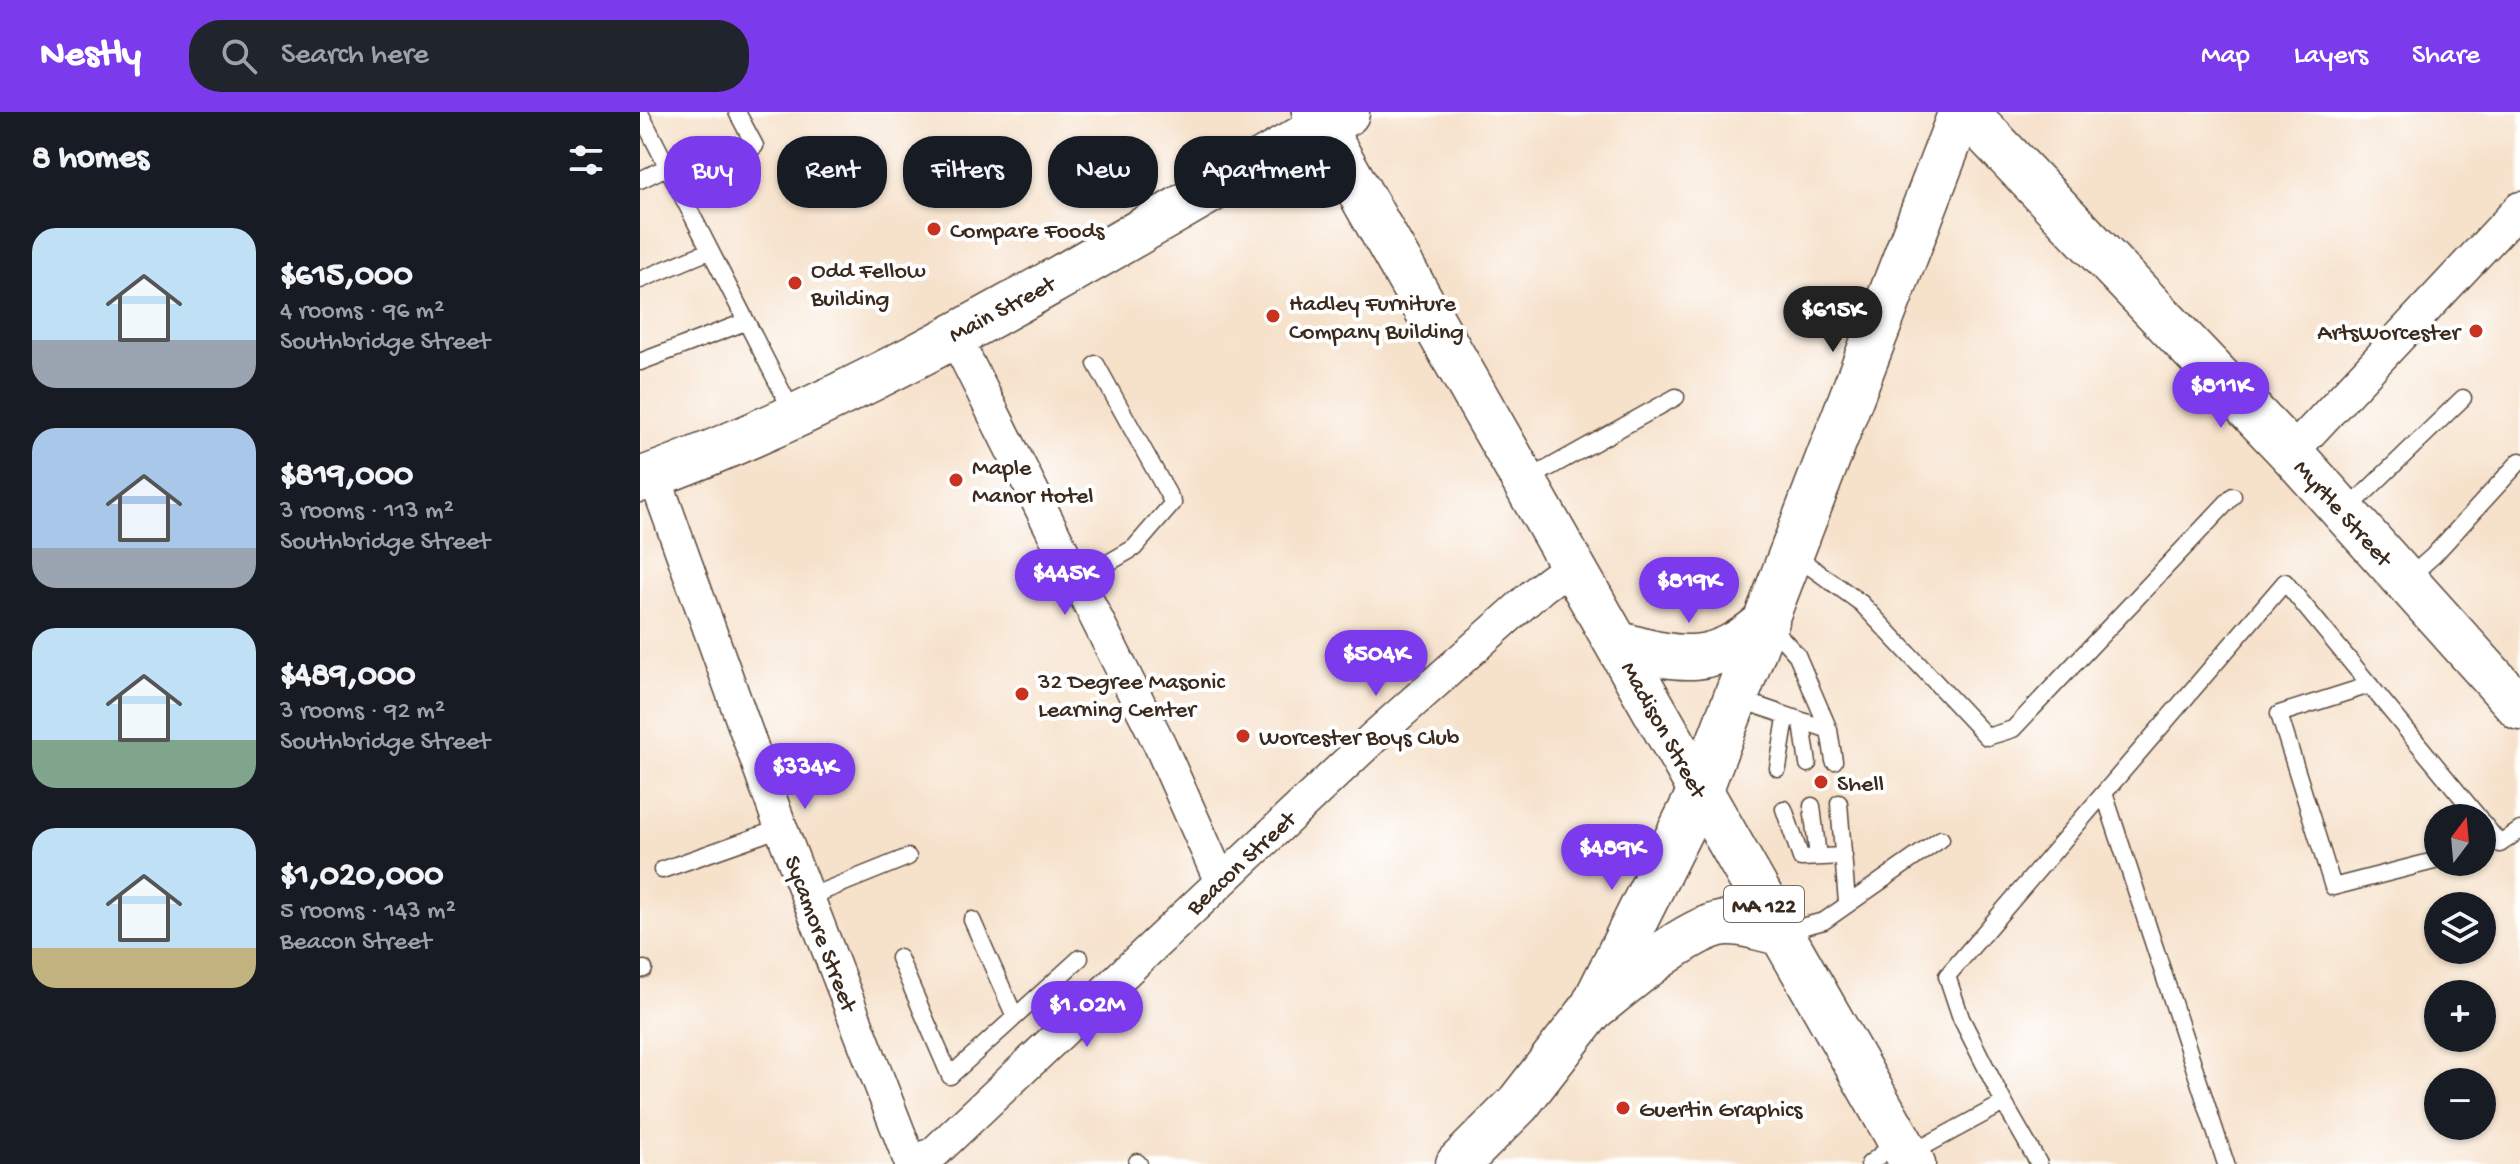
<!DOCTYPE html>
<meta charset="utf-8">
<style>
:root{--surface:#171b24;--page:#20242c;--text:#f1f3f6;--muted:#9ea1a6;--accent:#7c3aed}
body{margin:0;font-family:"Gochi Hand",sans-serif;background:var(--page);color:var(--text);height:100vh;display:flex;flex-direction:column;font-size:30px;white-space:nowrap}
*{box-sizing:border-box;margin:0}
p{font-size:26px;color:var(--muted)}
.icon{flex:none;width:44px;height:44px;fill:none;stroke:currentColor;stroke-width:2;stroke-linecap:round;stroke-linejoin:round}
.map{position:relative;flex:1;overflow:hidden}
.sheet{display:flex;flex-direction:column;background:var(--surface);width:640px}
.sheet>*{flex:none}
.top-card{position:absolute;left:24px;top:24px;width:760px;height:72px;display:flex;gap:16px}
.needle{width:52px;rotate:16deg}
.fabs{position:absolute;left:1784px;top:692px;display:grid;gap:16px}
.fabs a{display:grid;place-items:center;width:72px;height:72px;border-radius:50%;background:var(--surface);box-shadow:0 2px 6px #0004;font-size:40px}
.price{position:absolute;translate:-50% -68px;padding:0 18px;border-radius:28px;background:var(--accent);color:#fff;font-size:26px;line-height:52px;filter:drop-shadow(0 2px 4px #0008)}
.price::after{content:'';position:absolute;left:50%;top:48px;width:24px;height:18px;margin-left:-12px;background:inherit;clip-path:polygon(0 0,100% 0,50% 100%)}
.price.active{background:#222;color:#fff}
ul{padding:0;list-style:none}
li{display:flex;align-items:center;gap:24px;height:200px;padding:0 32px}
li span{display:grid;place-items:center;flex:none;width:224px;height:160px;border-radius:24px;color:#555}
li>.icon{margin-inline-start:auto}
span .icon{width:96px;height:96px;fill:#fffc;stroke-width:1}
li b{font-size:34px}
h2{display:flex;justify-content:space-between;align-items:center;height:96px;padding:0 32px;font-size:34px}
.tag{padding:0 28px;border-radius:32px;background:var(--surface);box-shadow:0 2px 6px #0004;font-size:28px;line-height:72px}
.tag.active{background:var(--accent);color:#fff}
header{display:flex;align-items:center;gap:48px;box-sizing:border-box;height:112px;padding:0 40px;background:var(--accent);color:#fff}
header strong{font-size:38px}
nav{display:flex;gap:44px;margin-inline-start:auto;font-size:28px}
.search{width:560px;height:72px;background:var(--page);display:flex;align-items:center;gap:20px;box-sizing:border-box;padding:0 28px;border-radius:32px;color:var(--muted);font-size:30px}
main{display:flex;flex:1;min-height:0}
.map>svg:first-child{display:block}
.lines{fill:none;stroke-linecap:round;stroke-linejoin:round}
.lane-casing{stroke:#574538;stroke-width:19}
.street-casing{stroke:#574538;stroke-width:35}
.secondary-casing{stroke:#574538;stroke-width:47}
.primary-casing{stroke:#574538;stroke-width:47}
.lane{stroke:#fff;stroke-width:16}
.street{stroke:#fff;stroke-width:32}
.secondary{stroke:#fff;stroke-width:44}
.primary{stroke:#fff;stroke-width:44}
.poi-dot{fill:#c8321e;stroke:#fff;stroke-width:3}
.labels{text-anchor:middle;stroke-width:8;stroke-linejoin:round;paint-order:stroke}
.shield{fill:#fff;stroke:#766a62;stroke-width:2}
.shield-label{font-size:22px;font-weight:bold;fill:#3b2a1e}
.poi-label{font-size:24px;fill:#3b2a1e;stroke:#fff;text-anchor:start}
.street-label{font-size:24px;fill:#3b2a1e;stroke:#fff}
</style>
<header>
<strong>Nestly</strong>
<div class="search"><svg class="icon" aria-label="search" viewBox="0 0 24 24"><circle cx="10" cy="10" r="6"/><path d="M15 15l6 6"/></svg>Search here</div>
<nav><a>Map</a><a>Layers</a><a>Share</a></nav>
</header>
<main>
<section class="sheet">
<h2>8 homes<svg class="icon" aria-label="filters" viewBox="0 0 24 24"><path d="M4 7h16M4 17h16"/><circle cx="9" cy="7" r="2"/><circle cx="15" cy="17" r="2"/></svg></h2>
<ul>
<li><span style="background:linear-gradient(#bfe0f5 70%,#9aa5b1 0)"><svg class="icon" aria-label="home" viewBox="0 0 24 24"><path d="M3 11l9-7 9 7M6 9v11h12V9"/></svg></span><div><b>$615,000</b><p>4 rooms · 96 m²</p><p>Southbridge Street</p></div></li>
<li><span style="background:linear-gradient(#a9c7e8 75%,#9aa5b1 0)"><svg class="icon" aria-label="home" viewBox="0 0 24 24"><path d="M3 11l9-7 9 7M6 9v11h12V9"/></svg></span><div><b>$819,000</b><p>3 rooms · 113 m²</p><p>Southbridge Street</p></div></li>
<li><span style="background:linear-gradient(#bfe0f5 70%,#7fa58c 0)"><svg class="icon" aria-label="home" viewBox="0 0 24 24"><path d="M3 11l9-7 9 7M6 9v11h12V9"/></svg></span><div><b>$489,000</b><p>3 rooms · 92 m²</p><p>Southbridge Street</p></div></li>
<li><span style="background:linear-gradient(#bfe0f5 75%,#c2b280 0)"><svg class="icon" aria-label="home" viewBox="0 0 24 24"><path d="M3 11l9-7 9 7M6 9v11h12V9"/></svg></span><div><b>$1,020,000</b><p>5 rooms · 143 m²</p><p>Beacon Street</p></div></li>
</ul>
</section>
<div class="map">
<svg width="1880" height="1052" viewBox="0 0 1880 1052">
<rect width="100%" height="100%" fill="#fff"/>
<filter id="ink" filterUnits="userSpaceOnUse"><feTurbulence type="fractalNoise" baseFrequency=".0125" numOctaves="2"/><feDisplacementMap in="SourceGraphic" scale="16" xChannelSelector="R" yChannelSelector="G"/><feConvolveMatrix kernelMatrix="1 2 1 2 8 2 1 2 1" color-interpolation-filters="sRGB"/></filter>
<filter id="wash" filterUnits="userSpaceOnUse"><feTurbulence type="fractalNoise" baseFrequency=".006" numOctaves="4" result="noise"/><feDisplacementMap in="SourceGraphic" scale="32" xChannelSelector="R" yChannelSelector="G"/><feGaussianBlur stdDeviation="1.8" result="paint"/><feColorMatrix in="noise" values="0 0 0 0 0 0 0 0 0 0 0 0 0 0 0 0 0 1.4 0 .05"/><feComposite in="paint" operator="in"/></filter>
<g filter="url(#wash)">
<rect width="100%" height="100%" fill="#f6e1ca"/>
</g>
<g filter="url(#ink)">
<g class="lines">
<!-- lane casing -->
<g class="lane-casing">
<path id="lane" d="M 97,0 L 115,34
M 0,1 L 153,301
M 0,68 L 27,55
M 0,168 L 69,139
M 0,250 L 105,210
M 887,368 L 1036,285
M 1707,398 L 1823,286
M 1154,443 L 1221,491 L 1347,625 L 1373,617 L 1593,384
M 1767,467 L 1793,444 L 1880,349
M 437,469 L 494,436 L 533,391 L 456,252
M 1128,511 L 1157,543 L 1189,618 L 1194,649
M 1730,573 L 1639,602 L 1693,775 L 1798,748
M 1098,587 L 1189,618
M 1162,611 L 1168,652
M 1138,656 L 1146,606
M 1464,681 L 1586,1052
M 1199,691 L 1207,791
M 1172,694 L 1178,745
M 1144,697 L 1161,746 L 1204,744
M 1842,710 L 1860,732 L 1880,718
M 22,758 L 141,716
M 169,785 L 268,745
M 332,808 L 375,905
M 1142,820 L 1184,809 L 1301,727
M 259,846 L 310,964 L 440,846
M 0,858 L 4,857
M 1364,991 L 1399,1052
M 1270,1042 L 1364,991 L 1321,906 L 1307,864 L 1645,470 L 1839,706
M 497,1050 L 499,1052
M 1229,1052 L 1258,1029"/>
</g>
<!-- street casing -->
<g class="street-casing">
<path id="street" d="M 314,223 L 520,633 L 580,768
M 1651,341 L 1880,96
M 14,363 L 141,716 L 271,1052
M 273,1052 L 295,1040 L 733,626 L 901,476 L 932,453"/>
</g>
<!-- secondary casing -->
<g class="secondary-casing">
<path id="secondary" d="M 1326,0 L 1651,341 L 1880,596
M 977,531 C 1042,550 1073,556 1127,509
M 818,1052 L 878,992 L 951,898 L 1060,679 L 1321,0"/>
</g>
<!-- primary casing -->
<g class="primary-casing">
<path id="primary" d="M 674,0 L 1273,1052
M 0,368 C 250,278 476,129 707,1
M 951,898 C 982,874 1049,814 1086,811 C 1107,810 1121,818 1141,821"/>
</g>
<!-- lane -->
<use href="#lane" class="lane"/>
<!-- street -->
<use href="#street" class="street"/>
<!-- secondary -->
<use href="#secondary" class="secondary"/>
<!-- primary -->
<use href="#primary" class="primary"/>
</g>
</g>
<!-- markers -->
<g class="poi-dot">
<circle cx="294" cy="117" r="8"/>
<circle cx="155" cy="171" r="8"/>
<circle cx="633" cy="204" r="8"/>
<circle cx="1836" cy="219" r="8"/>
<circle cx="316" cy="368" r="8"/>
<circle cx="382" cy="582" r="8"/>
<circle cx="603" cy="624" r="8"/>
<circle cx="1181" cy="670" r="8"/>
<circle cx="983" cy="996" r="8"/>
</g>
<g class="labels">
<!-- shield labels -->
<rect class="shield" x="1084" y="774" width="80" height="36" rx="6"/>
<g class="shield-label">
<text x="1124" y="800">MA 122</text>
</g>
<!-- poi labels -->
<g class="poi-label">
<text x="310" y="125">Compare Foods</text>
<text x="171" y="165">Odd Fellow<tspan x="171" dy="28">Building</tspan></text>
<text x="649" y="198">Hadley Furniture<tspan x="649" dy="28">Company Building</tspan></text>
<text x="1820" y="227" text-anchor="end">ArtsWorcester</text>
<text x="332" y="362">Maple<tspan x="332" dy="28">Manor Hotel</tspan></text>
<text x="398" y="576">32 Degree Masonic<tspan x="398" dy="28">Learning Center</tspan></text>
<text x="619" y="632">Worcester Boys Club</text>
<text x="1197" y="678">Shell</text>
<text x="999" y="1004">Guertin Graphics</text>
</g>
<!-- street labels -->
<g class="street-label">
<text transform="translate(361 196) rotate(-28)" y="8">Main Street</text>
<text transform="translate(1704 400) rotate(48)" y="8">Myrtle Street</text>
<text transform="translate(1025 617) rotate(61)" y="8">Madison Street</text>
<text transform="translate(600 750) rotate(-43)" y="8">Beacon Street</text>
<text transform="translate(182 821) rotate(69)" y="8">Sycamore Street</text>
</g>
</g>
</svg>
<div class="fabs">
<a><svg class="needle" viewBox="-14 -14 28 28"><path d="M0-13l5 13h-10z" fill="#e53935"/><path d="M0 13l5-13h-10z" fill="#9ea1a6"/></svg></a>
<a><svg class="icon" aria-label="layers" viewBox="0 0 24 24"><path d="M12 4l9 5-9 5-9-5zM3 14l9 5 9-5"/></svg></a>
<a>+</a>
<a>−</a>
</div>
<b class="price active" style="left:1193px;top:242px">$615K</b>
<b class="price" style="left:1581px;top:318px">$811K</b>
<b class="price" style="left:425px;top:505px">$445K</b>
<b class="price" style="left:1049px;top:513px">$819K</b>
<b class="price" style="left:736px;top:586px">$504K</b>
<b class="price" style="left:165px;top:699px">$334K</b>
<b class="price" style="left:972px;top:780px">$489K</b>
<b class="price" style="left:447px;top:937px">$1.02M</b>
<div class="top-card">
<a class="tag active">Buy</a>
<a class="tag">Rent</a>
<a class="tag">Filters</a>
<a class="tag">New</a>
<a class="tag">Apartment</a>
</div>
</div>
</main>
